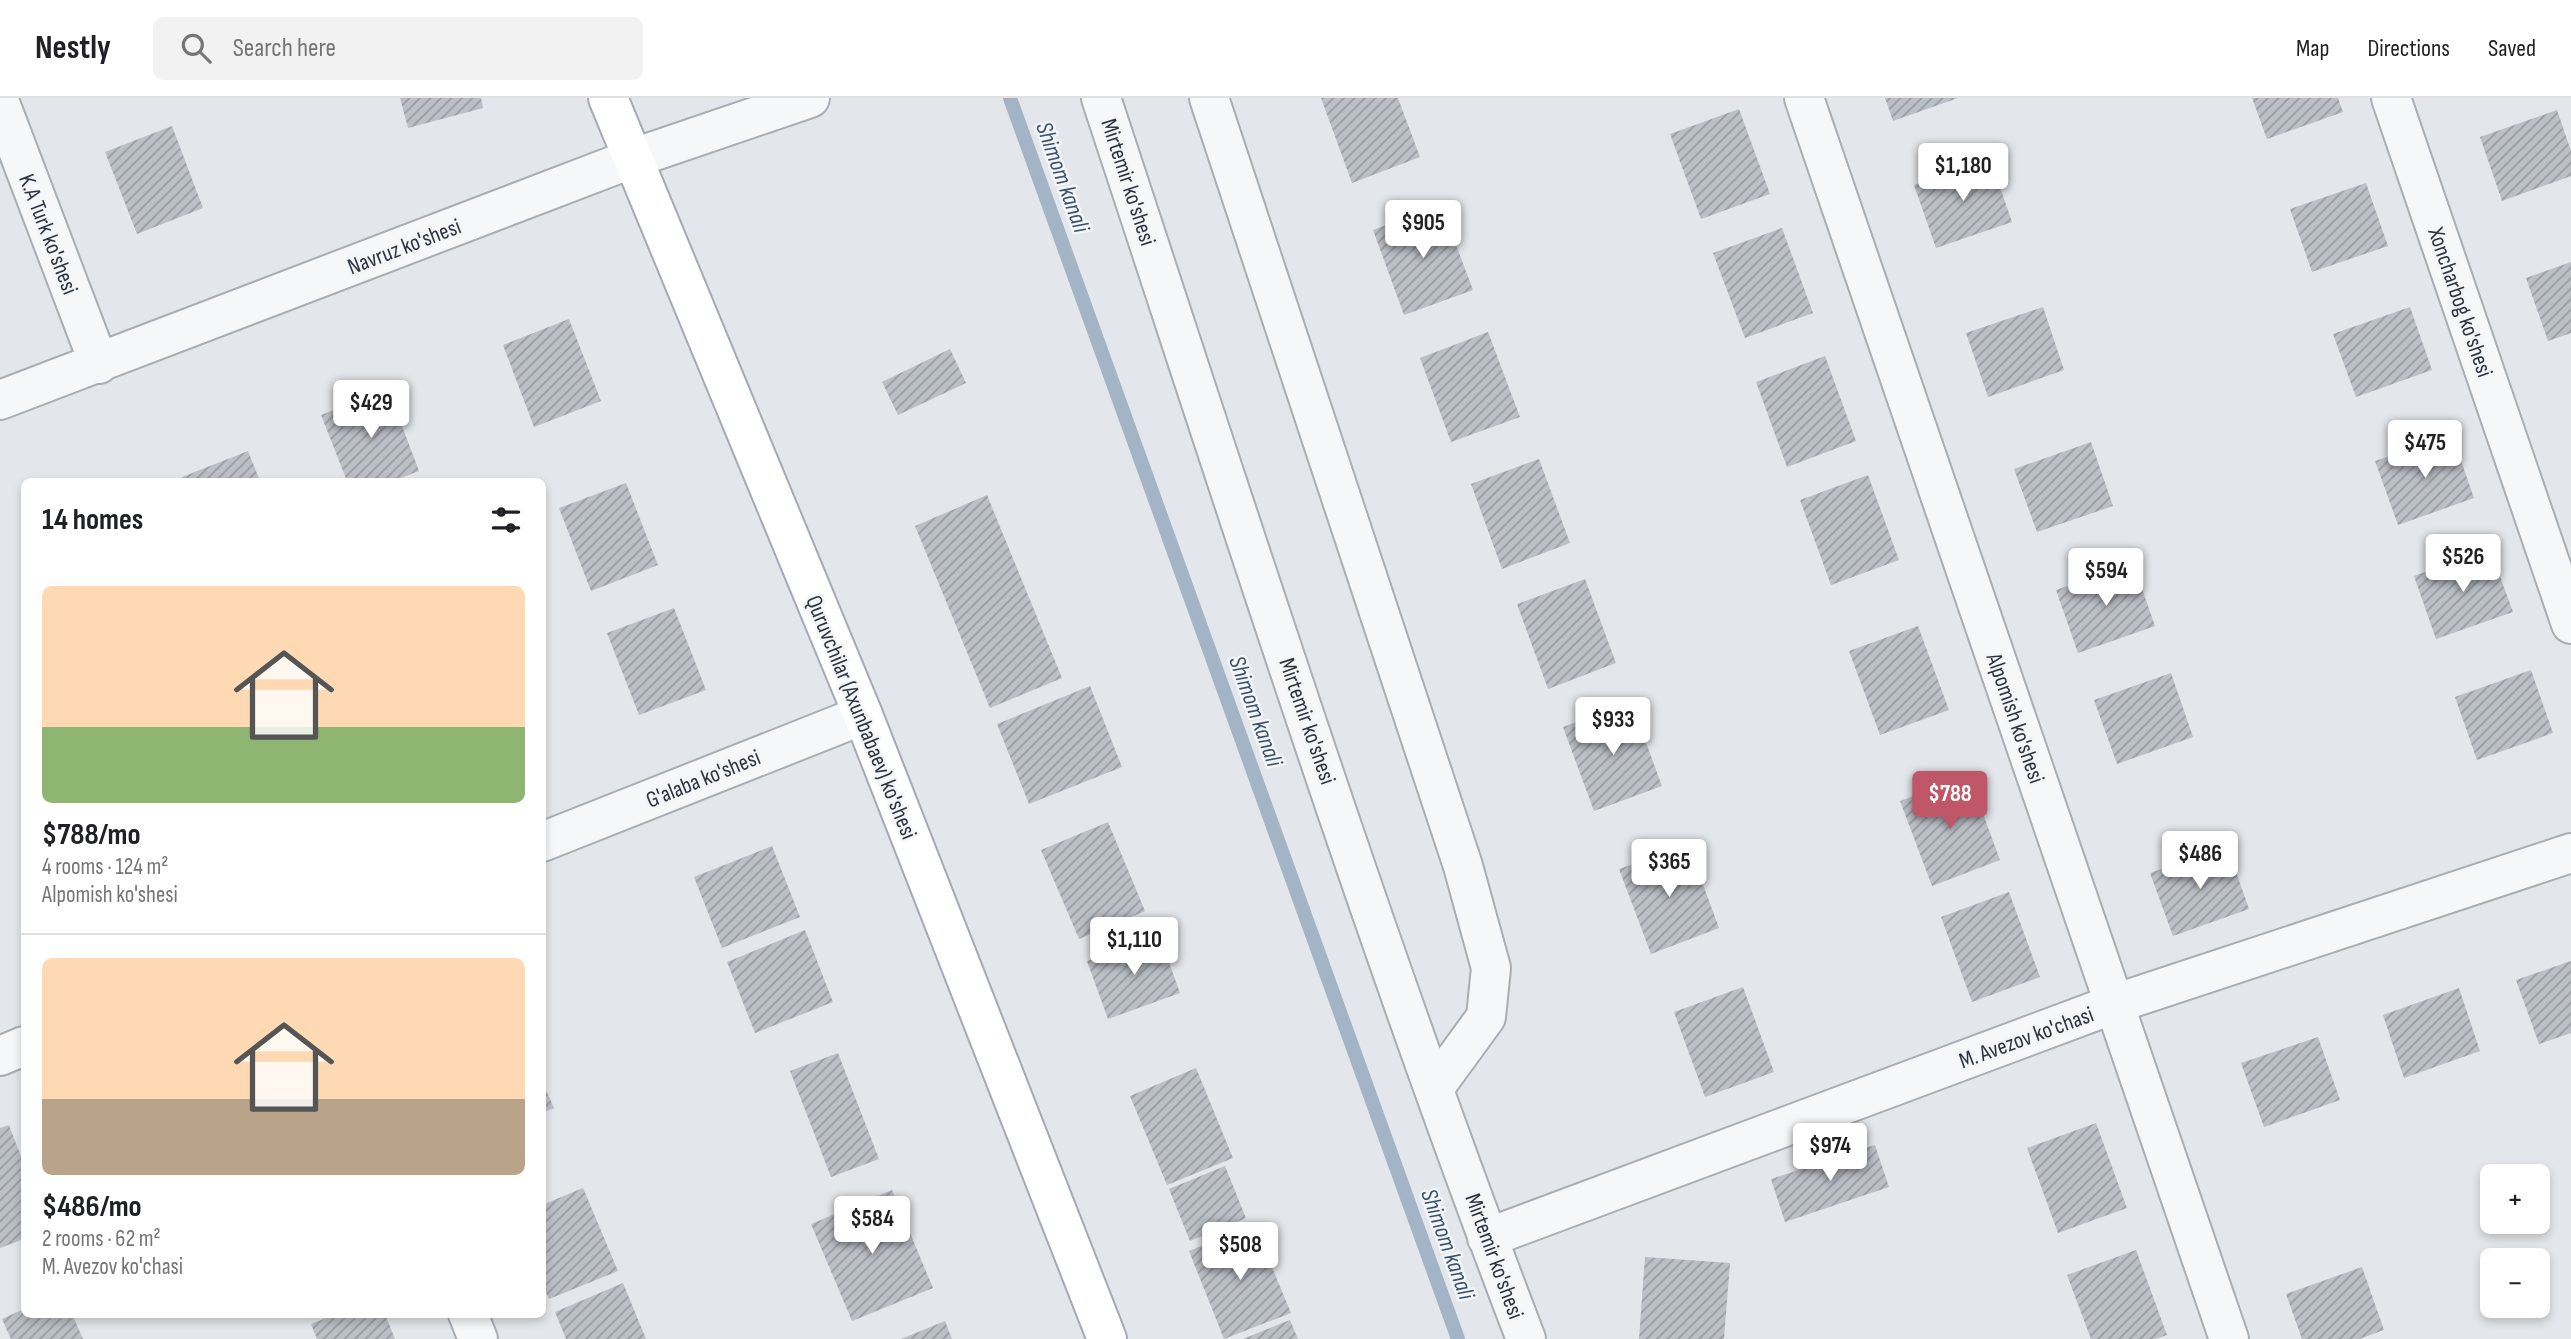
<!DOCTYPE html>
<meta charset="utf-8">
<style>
:root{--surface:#fff;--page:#f2f2f2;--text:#202124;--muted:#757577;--line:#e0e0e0;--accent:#c05768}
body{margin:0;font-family:"Sofia Sans Condensed",sans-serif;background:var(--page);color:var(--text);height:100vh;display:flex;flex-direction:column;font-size:26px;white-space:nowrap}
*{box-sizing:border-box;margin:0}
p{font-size:23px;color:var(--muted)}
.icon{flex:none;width:38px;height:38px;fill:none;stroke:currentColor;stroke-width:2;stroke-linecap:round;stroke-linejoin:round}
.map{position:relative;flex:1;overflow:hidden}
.sheet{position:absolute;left:21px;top:380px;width:525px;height:840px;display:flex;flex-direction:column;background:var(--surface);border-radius:10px;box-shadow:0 4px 10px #0003}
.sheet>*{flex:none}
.buttons{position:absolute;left:2480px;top:1066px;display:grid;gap:14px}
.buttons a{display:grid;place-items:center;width:70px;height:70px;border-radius:10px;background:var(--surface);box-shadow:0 4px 10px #0003;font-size:35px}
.price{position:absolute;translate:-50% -60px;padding:0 16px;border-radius:7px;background:#fff;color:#222;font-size:23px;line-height:46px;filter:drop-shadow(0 2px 4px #0008)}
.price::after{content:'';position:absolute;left:50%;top:42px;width:21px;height:16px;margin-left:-10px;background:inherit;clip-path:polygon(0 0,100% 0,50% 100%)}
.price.on{background:var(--accent);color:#fff}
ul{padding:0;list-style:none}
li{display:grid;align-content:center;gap:14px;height:371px;padding:0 21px}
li+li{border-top:2px solid var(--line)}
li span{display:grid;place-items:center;height:217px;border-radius:10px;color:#555}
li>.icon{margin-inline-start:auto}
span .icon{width:126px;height:126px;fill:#fffc;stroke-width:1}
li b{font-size:30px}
h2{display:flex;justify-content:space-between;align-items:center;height:84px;padding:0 21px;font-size:30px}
header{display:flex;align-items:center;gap:42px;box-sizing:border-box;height:98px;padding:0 35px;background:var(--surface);border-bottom:2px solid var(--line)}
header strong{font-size:33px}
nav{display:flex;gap:38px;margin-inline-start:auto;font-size:24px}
.search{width:490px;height:63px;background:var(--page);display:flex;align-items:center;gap:18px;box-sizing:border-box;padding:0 24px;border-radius:10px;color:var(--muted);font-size:26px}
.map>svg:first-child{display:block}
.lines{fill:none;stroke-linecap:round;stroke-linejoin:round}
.stream{stroke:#a2b4c5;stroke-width:14}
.building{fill:url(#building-hatch)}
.minor-casing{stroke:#a9adb4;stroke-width:42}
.major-casing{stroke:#a4aab4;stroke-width:42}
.minor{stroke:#f6f7f8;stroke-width:38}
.major{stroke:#fff;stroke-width:38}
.labels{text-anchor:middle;stroke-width:5;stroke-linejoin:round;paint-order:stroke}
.street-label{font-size:23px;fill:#2d3440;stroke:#f3f5f7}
.water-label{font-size:24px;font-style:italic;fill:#3b5370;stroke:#f3f5f7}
</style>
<header>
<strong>Nestly</strong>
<div class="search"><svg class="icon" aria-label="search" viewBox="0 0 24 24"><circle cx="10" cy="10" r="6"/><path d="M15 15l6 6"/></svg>Search here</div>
<nav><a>Map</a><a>Directions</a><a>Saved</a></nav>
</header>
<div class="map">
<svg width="2571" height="1241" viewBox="0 0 2571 1241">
<defs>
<pattern id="building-hatch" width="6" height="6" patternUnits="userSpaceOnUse" patternTransform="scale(1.75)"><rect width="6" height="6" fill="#bbbfc6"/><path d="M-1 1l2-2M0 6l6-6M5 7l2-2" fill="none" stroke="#989ca2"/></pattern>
</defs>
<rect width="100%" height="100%" fill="#e3e6ea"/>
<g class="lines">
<!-- stream -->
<path class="stream" d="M 1010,0 L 1458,1241"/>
</g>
<!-- building -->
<path class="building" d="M 400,0 L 481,0 L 483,10 L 408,30 Z
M 1321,0 L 1398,0 L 1420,59 L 1352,85 Z
M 1885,0 L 1958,0 L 1893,23 Z
M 2252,0 L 2338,0 L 2343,14 L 2267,41 Z
M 1739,11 L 1770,96 L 1701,121 L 1670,36 Z
M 2557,12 L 2571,53 L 2571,78 L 2502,103 L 2480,39 Z
M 172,28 L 203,110 L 137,136 L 105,54 Z
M 1990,60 L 2012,124 L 1936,150 L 1914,87 Z
M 2366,85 L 2388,148 L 2312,174 L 2290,111 Z
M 1441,107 L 1473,192 L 1404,217 L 1373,132 Z
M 1782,130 L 1813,215 L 1745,240 L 1713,155 Z
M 2571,164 L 2571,235 L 2548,243 L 2526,180 Z
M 2043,209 L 2064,272 L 1988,299 L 1966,235 Z
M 2410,209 L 2432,272 L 2356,299 L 2333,236 Z
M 569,221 L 601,303 L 534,329 L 503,247 Z
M 1488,234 L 1520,319 L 1451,344 L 1420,260 Z
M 950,251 L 966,285 L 898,317 L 882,284 Z
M 1825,258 L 1856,343 L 1787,369 L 1756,284 Z
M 388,291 L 419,373 L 393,383 L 347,383 L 321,317 Z
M 2452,337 L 2474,400 L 2398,427 L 2375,363 Z
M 2091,344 L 2113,408 L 2037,434 L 2014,371 Z
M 248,353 L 260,383 L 183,383 L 182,379 Z
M 1539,361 L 1570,445 L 1502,471 L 1471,386 Z
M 1868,377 L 1899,462 L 1831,487 L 1800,402 Z
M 626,385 L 658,467 L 591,493 L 559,410 Z
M 987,397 L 1062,580 L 990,610 L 915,428 Z
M 2490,451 L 2513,514 L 2436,541 L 2414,478 Z
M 2133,465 L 2155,528 L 2078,555 L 2056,492 Z
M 1585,481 L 1616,565 L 1548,591 L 1517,506 Z
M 674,510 L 706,592 L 639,617 L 607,535 Z
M 1918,528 L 1949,612 L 1880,637 L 1849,553 Z
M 2531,572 L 2553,635 L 2477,662 L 2455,599 Z
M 2171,575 L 2193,639 L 2117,666 L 2094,602 Z
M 1090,588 L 1122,669 L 1029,706 L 997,626 Z
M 1631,604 L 1662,688 L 1594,713 L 1563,629 Z
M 1969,678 L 2000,762 L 1932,788 L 1900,703 Z
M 1108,724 L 1145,813 L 1079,841 L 1041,752 Z
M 1688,746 L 1719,830 L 1651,856 L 1619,771 Z
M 772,748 L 800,819 L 722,850 L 694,779 Z
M 2227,748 L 2249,811 L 2173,838 L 2150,775 Z
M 2009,794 L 2040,879 L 1972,904 L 1941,819 Z
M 805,832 L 833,904 L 755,935 L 727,864 Z
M 1159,837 L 1180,895 L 1108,921 L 1087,863 Z
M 2571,863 L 2571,935 L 2539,946 L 2516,882 Z
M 1743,889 L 1774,974 L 1705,999 L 1674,914 Z
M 2459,890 L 2480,953 L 2404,980 L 2383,917 Z
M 2318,939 L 2340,1002 L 2264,1029 L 2241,965 Z
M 838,955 L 879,1061 L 831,1079 L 790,973 Z
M 1196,970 L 1233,1060 L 1167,1087 L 1130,998 Z
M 542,983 L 554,1010 L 542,1015 Z
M 2096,1025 L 2127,1110 L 2058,1135 L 2027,1050 Z
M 9,1027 L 24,1066 L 24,1141 L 0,1150 L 0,1030 Z
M 1875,1047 L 1889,1089 L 1785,1124 L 1771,1081 Z
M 1225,1068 L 1246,1120 L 1190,1143 L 1169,1091 Z
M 583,1090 L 618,1173 L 549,1201 L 542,1185 L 542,1107 Z
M 892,1092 L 933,1190 L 852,1223 L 811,1126 Z
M 1254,1126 L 1291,1215 L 1224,1241 L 1189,1153 Z
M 2136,1152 L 2167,1237 L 2155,1241 L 2091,1241 L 2067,1177 Z
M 1645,1159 L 1730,1165 L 1724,1241 L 1639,1241 Z
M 2362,1169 L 2384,1232 L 2359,1241 L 2302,1241 L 2286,1196 Z
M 623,1185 L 646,1241 L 566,1241 L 555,1214 Z
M 24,1211 L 24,1216 L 72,1216 L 83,1241 L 11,1241 L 2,1221 Z
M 336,1216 L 385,1216 L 395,1241 L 317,1241 L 311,1226 Z
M 1290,1222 L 1298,1241 L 1243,1241 Z
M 945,1223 L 952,1241 L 901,1241 Z"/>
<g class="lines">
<!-- minor casing -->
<g class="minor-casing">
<path id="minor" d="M 1101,0 C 1238,415 1370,833 1526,1241
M 1209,0 L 1463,768 L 1491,870 L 1486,919 L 1435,989
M 1804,0 L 2229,1241
M 2391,0 L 2571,526
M 0,5 L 99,266
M 0,302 L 631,61 L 810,0
M 542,744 L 863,617
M 0,958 L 24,948
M 1487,1140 L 2114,906 L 2571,755
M 468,1216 L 478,1241"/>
</g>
<!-- major casing -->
<g class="major-casing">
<path id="major" d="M 608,0 L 863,617 L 1107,1241"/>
</g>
<!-- minor -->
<use href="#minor" class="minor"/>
<!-- major -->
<use href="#major" class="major"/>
</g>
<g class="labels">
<!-- street labels -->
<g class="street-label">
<text transform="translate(1129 84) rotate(72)" y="8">Mirtemir ko'shesi</text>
<text transform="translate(49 136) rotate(69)" y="8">K.A Turk ko'shesi</text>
<text transform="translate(404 148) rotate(-21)" y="8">Navruz ko'shesi</text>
<text transform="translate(2461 204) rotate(71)" y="8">Xoncharbog ko'shesi</text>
<text transform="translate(862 619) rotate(68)" y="8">Quruvchilar (Axunbabaev) ko'shesi</text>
<text transform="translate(2016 620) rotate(71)" y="8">Alpomish ko'shesi</text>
<text transform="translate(1308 623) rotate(71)" y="8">Mirtemir ko'shesi</text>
<text transform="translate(703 680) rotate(-22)" y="8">G'alaba ko'shesi</text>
<text transform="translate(2026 939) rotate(-20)" y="8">M. Avezov ko'chasi</text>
<text transform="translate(1495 1158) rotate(70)" y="8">Mirtemir ko'shesi</text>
</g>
<!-- water labels -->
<g class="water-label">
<text transform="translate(1063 79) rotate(70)" y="8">Shimom kanali</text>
<text transform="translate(1256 613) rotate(70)" y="8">Shimom kanali</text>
<text transform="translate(1448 1146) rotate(70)" y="8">Shimom kanali</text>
</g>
</g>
</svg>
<div class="buttons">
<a>+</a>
<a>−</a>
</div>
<b class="price" style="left:1963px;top:105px">$1,180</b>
<b class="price" style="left:1423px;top:162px">$905</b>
<b class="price" style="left:371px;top:342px">$429</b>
<b class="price" style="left:2425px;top:382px">$475</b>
<b class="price" style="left:2463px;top:496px">$526</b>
<b class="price" style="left:2106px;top:510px">$594</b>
<b class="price" style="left:1613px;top:659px">$933</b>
<b class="price on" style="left:1950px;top:733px">$788</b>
<b class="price" style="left:2200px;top:793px">$486</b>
<b class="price" style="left:1669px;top:801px">$365</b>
<b class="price" style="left:1134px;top:879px">$1,110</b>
<b class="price" style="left:1830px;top:1085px">$974</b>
<b class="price" style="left:872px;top:1158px">$584</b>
<b class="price" style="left:1240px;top:1184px">$508</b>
<section class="sheet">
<h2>14 homes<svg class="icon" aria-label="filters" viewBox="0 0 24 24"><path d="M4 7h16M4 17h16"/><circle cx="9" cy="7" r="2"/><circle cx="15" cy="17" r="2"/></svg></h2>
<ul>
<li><span style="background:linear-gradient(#ffd9b3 65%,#8fb573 0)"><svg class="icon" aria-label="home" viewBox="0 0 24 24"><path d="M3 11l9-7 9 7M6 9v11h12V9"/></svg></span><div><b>$788/mo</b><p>4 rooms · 124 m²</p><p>Alpomish ko'shesi</p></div></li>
<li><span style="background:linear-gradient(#ffd9b3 65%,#b9a48a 0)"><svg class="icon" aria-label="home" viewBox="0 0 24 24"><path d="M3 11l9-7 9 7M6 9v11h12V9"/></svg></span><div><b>$486/mo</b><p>2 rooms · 62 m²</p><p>M. Avezov ko'chasi</p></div></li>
</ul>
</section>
</div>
